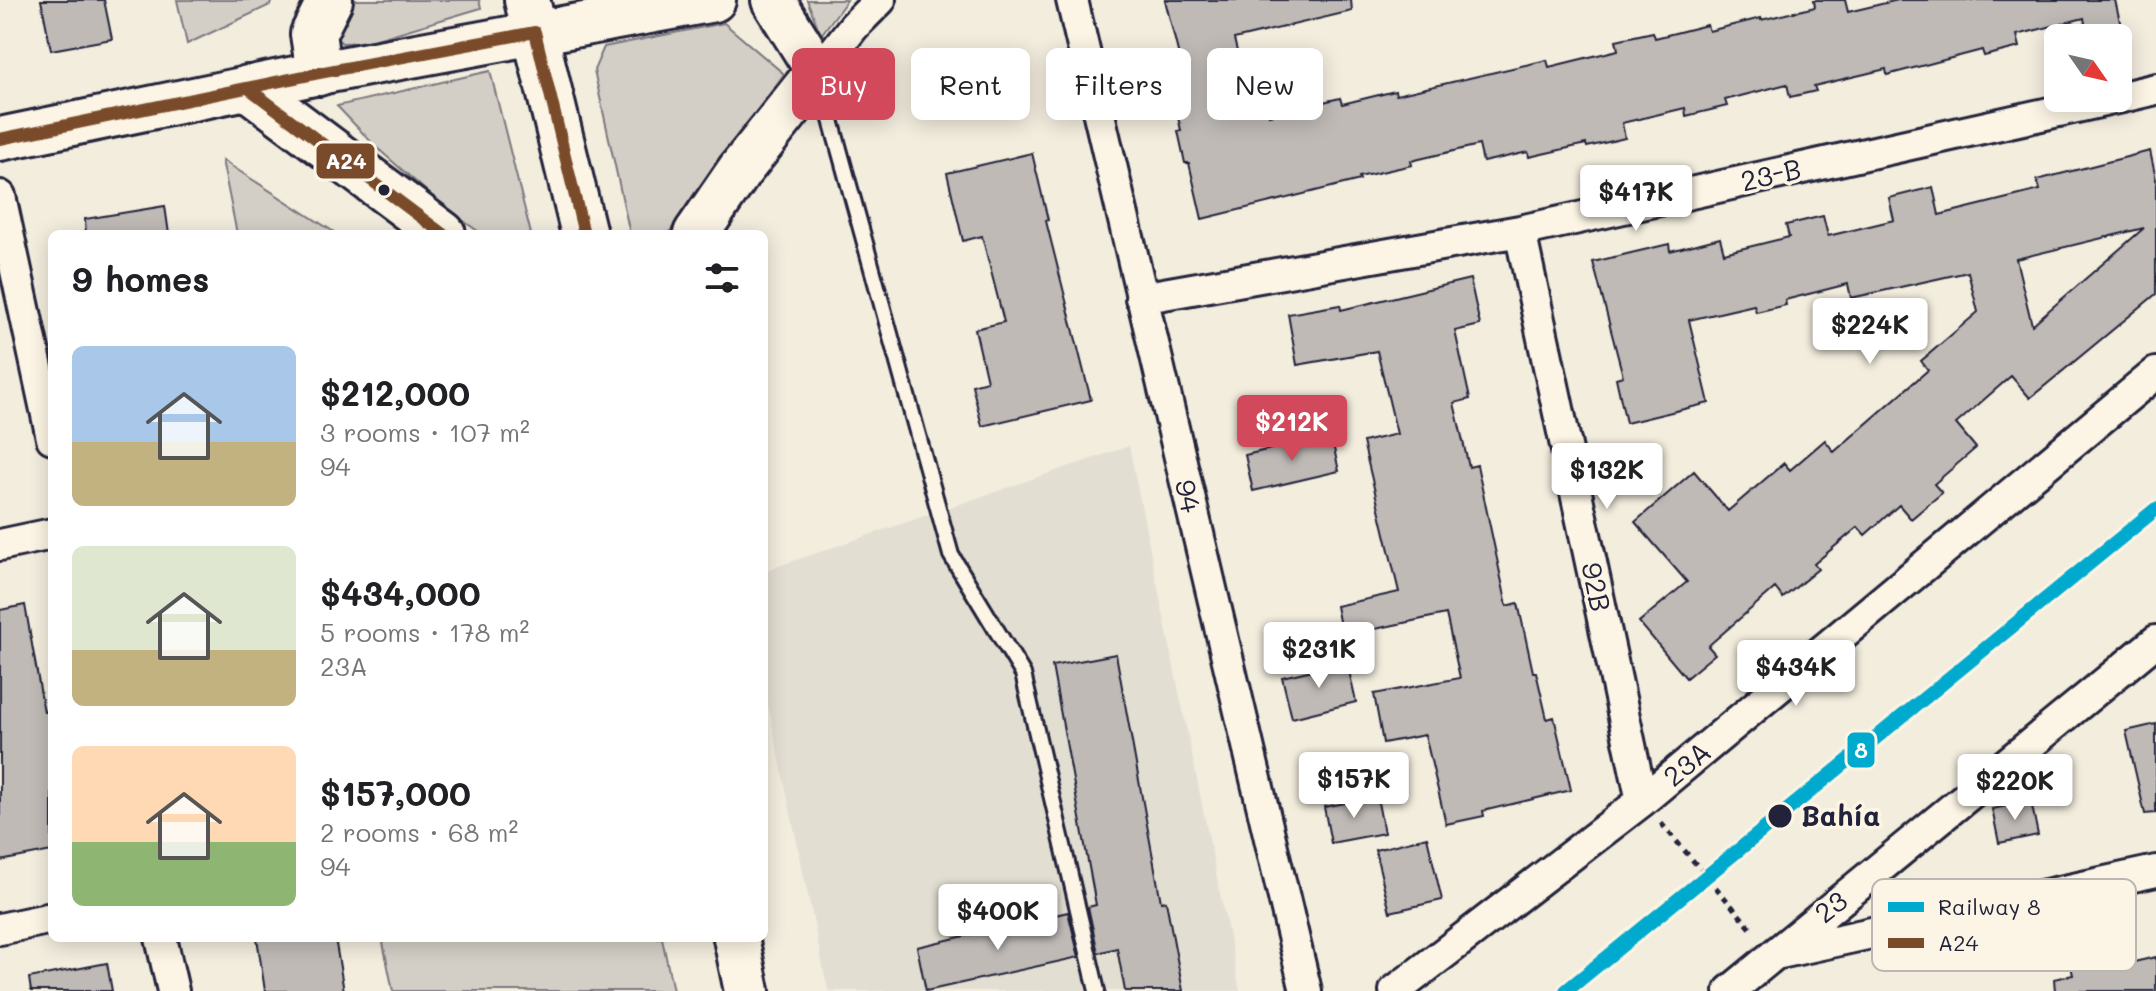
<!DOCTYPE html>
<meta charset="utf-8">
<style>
:root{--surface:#fff;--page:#f2f2f2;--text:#202124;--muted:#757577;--accent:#d1495b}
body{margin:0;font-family:Mali,sans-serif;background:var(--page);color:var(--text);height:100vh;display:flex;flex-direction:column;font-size:30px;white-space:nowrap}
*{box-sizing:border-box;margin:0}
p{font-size:26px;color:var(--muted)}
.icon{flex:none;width:44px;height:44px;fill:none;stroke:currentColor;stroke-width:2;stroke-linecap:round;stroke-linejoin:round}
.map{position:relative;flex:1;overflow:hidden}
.side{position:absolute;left:48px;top:230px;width:720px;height:712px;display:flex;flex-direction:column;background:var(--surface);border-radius:12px;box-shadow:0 4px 20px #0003}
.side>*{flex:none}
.guide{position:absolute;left:792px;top:48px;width:760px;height:72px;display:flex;gap:16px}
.needle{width:52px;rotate:124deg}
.tools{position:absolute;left:2044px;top:24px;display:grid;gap:16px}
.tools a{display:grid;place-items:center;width:88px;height:88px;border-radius:12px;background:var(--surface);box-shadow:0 4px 20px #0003;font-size:40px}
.price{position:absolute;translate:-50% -68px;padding:0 18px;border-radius:8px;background:#fff;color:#222;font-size:26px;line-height:52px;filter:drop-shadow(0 2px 4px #0008)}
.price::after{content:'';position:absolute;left:50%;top:48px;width:24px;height:18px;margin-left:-12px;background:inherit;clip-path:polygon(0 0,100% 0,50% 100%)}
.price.active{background:var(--accent);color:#fff}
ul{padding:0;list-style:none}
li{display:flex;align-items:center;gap:24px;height:200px;padding:0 24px}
li span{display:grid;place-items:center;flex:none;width:224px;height:160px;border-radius:12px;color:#555}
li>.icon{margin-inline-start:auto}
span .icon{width:96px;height:96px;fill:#fffc;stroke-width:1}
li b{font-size:34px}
h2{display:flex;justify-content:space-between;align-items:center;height:96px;padding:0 24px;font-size:34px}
.pill{padding:0 28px;border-radius:12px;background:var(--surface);box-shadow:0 4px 20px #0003;font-size:28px;line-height:72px}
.pill.active{background:var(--accent);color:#fff}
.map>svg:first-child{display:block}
.built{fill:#e3ded2}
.green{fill:#d4cfc6;stroke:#7b7880;stroke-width:2}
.building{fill:#bfbab6;stroke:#22223b;stroke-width:2;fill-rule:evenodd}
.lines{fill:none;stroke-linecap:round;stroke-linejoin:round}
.lane-casing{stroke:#22223b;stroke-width:20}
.street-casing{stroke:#22223b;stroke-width:36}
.secondary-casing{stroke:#22223b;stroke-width:48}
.primary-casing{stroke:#22223b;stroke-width:50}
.path{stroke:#22223b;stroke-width:5;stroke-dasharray:6 6;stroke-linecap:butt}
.lane{stroke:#fcf5e5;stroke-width:14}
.street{stroke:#fcf5e5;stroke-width:30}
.secondary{stroke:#fcf5e5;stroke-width:42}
.primary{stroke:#fcf5e5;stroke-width:44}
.bus-1-casing{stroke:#fcf5e5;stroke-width:18}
.bus-1{stroke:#7a4b2a;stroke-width:12}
.rail-1-casing{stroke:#fcf5e5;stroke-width:20}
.rail-1{stroke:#00a9ce;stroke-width:14}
.bus-dot{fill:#22223b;stroke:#fcf5e5;stroke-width:3}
.labels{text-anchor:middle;stroke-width:7;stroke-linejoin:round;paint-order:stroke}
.street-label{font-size:28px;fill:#22223b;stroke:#fcf5e5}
.stop-label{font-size:28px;font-weight:bold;fill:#22223b;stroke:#fcf5e5;text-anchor:start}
.key{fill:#fcf5e5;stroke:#bbb6b2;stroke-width:2}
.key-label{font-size:22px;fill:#22223b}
.line-badge{stroke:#fcf5e5;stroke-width:3}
.badge-label{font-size:22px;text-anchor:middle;font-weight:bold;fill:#fff}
</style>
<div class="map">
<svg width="2156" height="991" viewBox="0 0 2156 991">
<rect width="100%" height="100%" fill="#f3edde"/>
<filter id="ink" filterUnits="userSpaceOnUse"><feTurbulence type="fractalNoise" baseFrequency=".0125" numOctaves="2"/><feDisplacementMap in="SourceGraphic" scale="16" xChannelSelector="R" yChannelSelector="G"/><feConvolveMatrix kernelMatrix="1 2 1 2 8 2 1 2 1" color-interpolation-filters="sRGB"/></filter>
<g filter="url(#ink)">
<!-- built -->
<path class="built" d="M 1129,446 L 1240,991 L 828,991 L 764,685 L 764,571 Z"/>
<!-- green -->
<path class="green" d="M 177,0 L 272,0 L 270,5 L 187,44 Z
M 344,0 L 479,0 L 481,8 L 367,42 L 342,43 L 333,35 Z
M 807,0 L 847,0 L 821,35 Z
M 724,23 L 784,74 L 668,234 L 630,234 L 594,70 L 604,47 Z
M 490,71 L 531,234 L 482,234 L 448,210 L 376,147 L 337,106 Z
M 222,160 L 337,234 L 237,234 Z
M 382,938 L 662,938 L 673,991 L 393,991 Z"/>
<!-- building -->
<path class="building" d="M 41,0 L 104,0 L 112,39 L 51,50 Z
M 1165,0 L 1351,0 L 1352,11 L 1234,39 L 1252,113 L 1268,109 L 1269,115 L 1340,98 L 1342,104 L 1395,91 L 1396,95 L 1547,60 L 1549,67 L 1618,50 L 1616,40 L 1653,32 L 1655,38 L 1707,25 L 1709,31 L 1761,18 L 1761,20 L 1815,7 L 1814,0 L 1845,0 L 1848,12 L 1898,0 L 2115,0 L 2121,26 L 2087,34 L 2084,18 L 2017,35 L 2020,47 L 1984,56 L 1982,50 L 1887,75 L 1886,69 L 1814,86 L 1816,91 L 1790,97 L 1787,84 L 1725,100 L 1727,106 L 1686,116 L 1685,108 L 1622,123 L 1625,138 L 1587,147 L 1586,144 L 1529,157 L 1528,152 L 1483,162 L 1479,145 L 1411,161 L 1412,165 L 1359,177 L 1360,180 L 1202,219 L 1189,163 L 1185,163 L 1178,131 L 1181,130 L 1168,75 L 1183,72 Z
M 2150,151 L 2156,179 L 2156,294 L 2030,398 L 2011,376 L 1956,424 L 1976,448 L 1934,484 L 1942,493 L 1911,519 L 1899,505 L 1865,535 L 1858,527 L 1814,564 L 1818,569 L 1783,598 L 1775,588 L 1708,646 L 1715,654 L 1686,678 L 1639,622 L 1687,582 L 1635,522 L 1694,471 L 1728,511 L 1784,463 L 1790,470 L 1825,440 L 1834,452 L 1928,370 L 1921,361 L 1978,312 L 1968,272 L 1851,298 L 1848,284 L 1785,300 L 1786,305 L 1756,312 L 1754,305 L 1689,320 L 1709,403 L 1626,423 L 1616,378 L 1623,376 L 1593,262 L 1669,244 L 1670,251 L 1720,238 L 1724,253 L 1789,237 L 1786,225 L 1823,216 L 1828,236 L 1894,220 L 1889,198 L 1933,187 L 1939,215 L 2040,190 L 2037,180 ZM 2144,228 L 2032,325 L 2016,259 Z
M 1032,153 L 1048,220 L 1046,221 L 1091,400 L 982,426 L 972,385 L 987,381 L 975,329 L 1004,322 L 982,236 L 963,241 L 947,173 Z
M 165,206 L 169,234 L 86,234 L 85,219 Z
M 1470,279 L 1480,325 L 1455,331 L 1470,399 L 1454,403 L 1469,467 L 1477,465 L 1507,606 L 1518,603 L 1533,672 L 1536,672 L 1547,719 L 1554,717 L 1571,790 L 1483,811 L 1484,816 L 1446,824 L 1425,735 L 1383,743 L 1374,694 L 1460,678 L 1446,614 L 1342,636 L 1336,606 L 1399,592 L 1363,442 L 1397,434 L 1377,351 L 1297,365 L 1288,314 L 1340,305 L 1341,310 Z
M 1331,435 L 1339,471 L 1253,491 L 1245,455 Z
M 25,605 L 44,712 L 52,710 L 52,851 L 0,861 L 0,610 Z
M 1116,654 L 1161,902 L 1166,901 L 1183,991 L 1125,991 L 1117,948 L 1098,953 L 1088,907 L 1096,905 L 1052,666 Z
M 1347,662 L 1356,702 L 1292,718 L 1282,677 Z
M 2156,724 L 2156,813 L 2145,814 L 2126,731 Z
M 1377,797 L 1384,833 L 1331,843 L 1324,807 Z
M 2031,801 L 2038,835 L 1999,843 L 1992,809 Z
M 1427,837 L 1442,900 L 1390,912 L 1375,850 Z
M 1068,912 L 1079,957 L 926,991 L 917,947 Z
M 257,938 L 335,938 L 344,991 L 265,991 Z
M 2114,957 L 2116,966 L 2156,957 L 2156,991 L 2055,991 L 2054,979 L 2073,975 L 2071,966 Z
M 107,963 L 112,991 L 31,991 L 29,978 Z"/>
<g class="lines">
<!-- lane casing -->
<g class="lane-casing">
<path id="lane" d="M 820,80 L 951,555 L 1023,674 L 1097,991"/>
</g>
<!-- street casing -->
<g class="street-casing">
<path id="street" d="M 1072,0 L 1306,991
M 818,72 L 854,26 L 880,0
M 2118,98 L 2156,89
M 0,196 L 52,438
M 1520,231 L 1642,801
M 1141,298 L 1520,231 L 2117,98
M 0,545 L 52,534
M 0,929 L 52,918
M 161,938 L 173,991
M 1780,953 L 2156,871
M 1395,991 L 1642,801 L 2156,373
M 1730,991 L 2156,641"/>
</g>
<!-- secondary casing -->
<g class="secondary-casing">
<path id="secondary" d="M 773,0 L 818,72
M 0,139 L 319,73 L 714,0"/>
</g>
<!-- primary casing -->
<g class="primary-casing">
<path id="primary" d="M 527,0 L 584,234
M 319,73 L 313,34 L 330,0
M 248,88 L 443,234
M 696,234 L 740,170 L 818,72
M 736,938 L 747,991"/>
</g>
<!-- path -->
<path class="path" d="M 1661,823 L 1753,931"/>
<!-- lane -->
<use href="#lane" class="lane"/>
<!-- street -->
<use href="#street" class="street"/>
<!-- secondary -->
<use href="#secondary" class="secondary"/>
<!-- primary -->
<use href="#primary" class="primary"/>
<!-- bus-1 casing -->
<g class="bus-1-casing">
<path id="bus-1" d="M 248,88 L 443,234
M 0,139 L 319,73 L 535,32 L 584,234"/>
</g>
<!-- bus-1 -->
<use href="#bus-1" class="bus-1"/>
<!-- rail-1 casing -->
<g class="rail-1-casing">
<path id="rail-1" d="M 1566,991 L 2156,509"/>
</g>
<!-- rail-1 -->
<use href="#rail-1" class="rail-1"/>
</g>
</g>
<!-- markers -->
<g class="bus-dot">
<circle cx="384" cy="190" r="7"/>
<circle cx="1780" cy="816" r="13"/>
</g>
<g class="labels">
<!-- street labels -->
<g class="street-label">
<text transform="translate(1771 175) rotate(-13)" y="10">23-B</text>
<text transform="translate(1188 496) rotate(77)" y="10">94</text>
<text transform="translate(1596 587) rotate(78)" y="10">92B</text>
<text transform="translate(1687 764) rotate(-40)" y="10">23A</text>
<text transform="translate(1831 907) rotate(-39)" y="10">23</text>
</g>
<!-- stop labels -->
<g class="stop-label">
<text x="1801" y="826">Bahía</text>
</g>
</g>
<!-- legend -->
<rect x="1872" y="879" width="264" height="92" rx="12" class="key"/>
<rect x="1888" y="902" width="36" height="10" fill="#00a9ce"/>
<rect x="1888" y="938" width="36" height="10" fill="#7a4b2a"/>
<g class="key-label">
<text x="1938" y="915">Railway 8</text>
<text x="1938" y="951">A24</text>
</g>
<g class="line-badge">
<rect x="315" y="142" width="61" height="38" rx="8" fill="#7a4b2a"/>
<rect x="1846" y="731" width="30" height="38" rx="8" fill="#00a9ce"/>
</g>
<g class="badge-label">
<text x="346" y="169">A24</text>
<text x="1861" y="758">8</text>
</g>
</svg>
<div class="tools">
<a><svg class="needle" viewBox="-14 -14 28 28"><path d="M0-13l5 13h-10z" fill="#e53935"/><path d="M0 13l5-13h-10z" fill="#757577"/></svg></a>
</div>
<b class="price" style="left:1636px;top:233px">$417K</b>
<b class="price" style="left:1870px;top:366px">$224K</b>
<b class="price active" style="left:1292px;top:463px">$212K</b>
<b class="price" style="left:1607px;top:511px">$132K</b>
<b class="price" style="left:1319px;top:690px">$231K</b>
<b class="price" style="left:1796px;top:708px">$434K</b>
<b class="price" style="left:1354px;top:820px">$157K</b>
<b class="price" style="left:2015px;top:822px">$220K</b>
<b class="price" style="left:998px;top:952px">$400K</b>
<div class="guide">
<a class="pill active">Buy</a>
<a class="pill">Rent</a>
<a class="pill">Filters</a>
<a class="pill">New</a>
</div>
<section class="side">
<h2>9 homes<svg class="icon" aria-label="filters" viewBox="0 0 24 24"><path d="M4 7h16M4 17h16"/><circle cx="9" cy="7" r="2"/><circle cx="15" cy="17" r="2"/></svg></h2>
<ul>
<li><span style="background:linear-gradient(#a9c7e8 60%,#c2b280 0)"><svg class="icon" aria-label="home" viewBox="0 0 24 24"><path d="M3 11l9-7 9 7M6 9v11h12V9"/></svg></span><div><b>$212,000</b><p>3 rooms · 107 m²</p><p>94</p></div></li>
<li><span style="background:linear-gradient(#dfe7d0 65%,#c2b280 0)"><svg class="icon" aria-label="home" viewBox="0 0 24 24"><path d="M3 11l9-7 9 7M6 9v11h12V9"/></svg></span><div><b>$434,000</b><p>5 rooms · 178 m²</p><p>23A</p></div></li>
<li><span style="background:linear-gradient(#ffd9b3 60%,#8fb573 0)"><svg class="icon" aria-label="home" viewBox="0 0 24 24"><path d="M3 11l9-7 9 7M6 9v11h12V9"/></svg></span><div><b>$157,000</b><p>2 rooms · 68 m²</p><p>94</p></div></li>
</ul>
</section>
</div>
